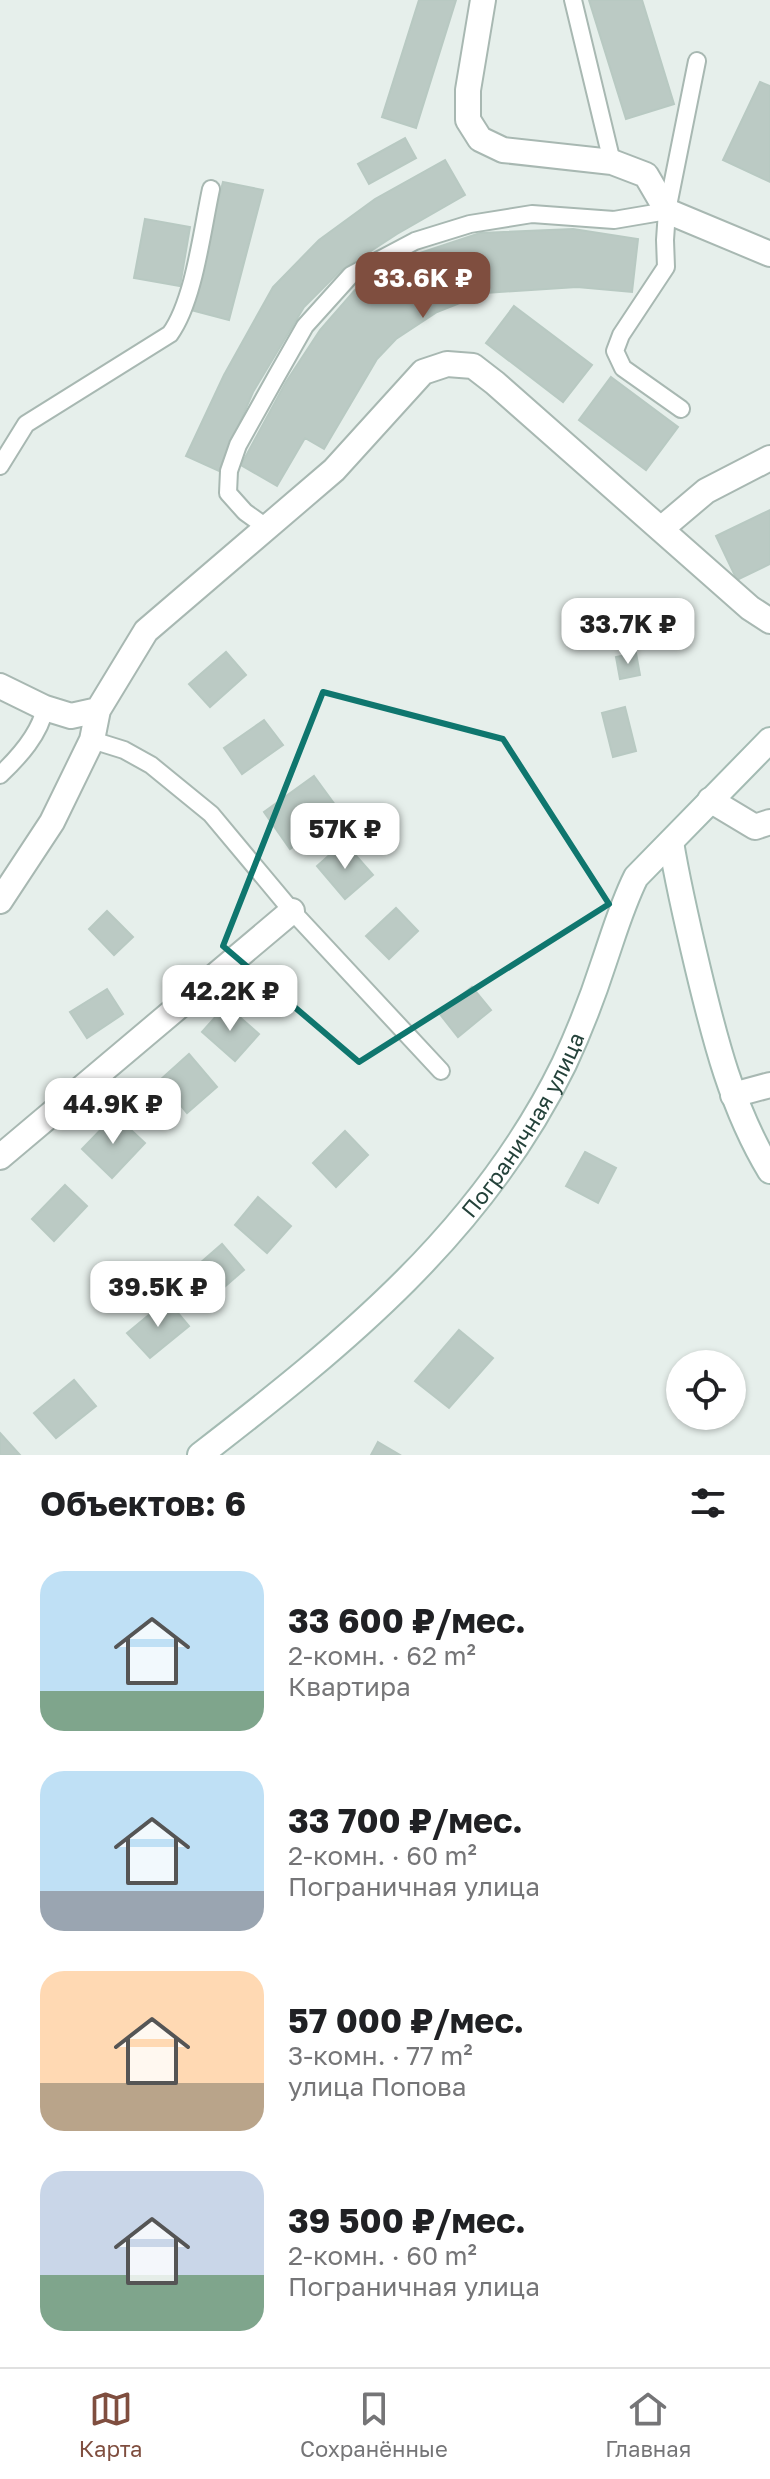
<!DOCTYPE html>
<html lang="ru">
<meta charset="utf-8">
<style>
:root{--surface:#fff;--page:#f2f2f2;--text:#202124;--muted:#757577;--line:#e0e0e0;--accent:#7f4e3f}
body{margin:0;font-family:"Golos Text",sans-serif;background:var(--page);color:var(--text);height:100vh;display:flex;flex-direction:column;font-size:30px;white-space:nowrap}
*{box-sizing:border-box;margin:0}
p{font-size:26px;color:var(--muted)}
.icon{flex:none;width:44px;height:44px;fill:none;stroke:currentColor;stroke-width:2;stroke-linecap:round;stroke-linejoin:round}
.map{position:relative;height:1455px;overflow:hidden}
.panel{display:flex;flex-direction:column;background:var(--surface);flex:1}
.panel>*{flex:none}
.tools{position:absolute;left:666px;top:1350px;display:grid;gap:16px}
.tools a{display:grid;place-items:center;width:80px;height:80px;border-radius:50%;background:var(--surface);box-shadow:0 2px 6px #0004;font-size:40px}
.price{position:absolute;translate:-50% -68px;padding:0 18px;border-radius:16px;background:#fff;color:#222;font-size:26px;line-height:52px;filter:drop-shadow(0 2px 4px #0008)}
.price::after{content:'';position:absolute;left:50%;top:48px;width:24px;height:18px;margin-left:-12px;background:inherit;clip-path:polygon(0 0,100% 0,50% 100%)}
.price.selected{background:var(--accent);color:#fff}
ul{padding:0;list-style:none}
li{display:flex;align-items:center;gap:24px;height:200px;padding:0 40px}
li span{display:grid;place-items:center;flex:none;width:224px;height:160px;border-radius:24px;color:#555}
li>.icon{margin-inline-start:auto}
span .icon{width:96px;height:96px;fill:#fffc;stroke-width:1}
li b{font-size:34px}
h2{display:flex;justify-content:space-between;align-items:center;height:96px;padding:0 40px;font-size:34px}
.tabs{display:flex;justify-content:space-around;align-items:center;height:112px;border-top:2px solid var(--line);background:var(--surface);font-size:22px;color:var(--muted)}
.tabs a{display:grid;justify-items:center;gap:4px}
.tabs .selected{color:var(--accent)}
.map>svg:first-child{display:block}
.building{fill:#bbcac4;stroke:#b8c9c2;stroke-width:2}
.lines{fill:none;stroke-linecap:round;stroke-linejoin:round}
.service-casing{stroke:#a8b8b2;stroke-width:20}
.minor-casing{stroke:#a8b8b2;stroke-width:28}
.secondary-casing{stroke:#a4bbb3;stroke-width:28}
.service{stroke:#fff;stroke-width:16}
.minor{stroke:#fff;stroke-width:24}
.secondary{stroke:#fff;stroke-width:24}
.marked{fill:none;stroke:#0f766e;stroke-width:6;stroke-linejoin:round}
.labels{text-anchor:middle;stroke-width:8;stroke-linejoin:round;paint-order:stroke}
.street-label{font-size:22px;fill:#24423a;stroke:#f7fbf9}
</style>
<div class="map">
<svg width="770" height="1455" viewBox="0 0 770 1455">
<rect width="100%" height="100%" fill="#e6efeb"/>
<!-- building -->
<path class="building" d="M 419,0 L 456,0 L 416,128 L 382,117 Z
M 589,0 L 642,0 L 674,104 L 626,119 Z
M 760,82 L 770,86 L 770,182 L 723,160 Z
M 405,138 L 416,158 L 369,184 L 358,164 Z
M 445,160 L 465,195 L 397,234 L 340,271 L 304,307 L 253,392 L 219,471 L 186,456 L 224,375 L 273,287 L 319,240 L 375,199 Z
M 223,182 L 263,190 L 229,320 L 191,310 Z
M 145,219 L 190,227 L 180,286 L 134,278 Z
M 573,229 L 638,239 L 632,292 L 577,287 L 485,293 L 437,312 L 396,339 L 377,359 L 324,449 L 305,438 L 277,486 L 241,465 L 286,382 L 320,330 L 355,290 L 405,258 L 480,233 Z
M 514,306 L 592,365 L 563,402 L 486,343 Z
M 611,377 L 678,427 L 646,470 L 579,420 Z
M 770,510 L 770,564 L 737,580 L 716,536 Z
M 226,652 L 246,675 L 210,707 L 189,684 Z
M 636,653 L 640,675 L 620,679 L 616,657 Z
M 625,707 L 636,751 L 613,757 L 602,713 Z
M 264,720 L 283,745 L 242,774 L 224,748 Z
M 314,776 L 341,813 L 290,849 L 264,812 Z
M 344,842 L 373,875 L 345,899 L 317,866 Z
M 396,908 L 418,931 L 389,959 L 366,936 Z
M 107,911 L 133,937 L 114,955 L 89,929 Z
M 472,987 L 491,1010 L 458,1037 L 439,1013 Z
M 107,989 L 123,1014 L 87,1038 L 70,1012 Z
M 226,1005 L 259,1034 L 235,1061 L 202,1032 Z
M 189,1054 L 217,1087 L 187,1113 L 160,1080 Z
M 115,1115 L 145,1143 L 112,1178 L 82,1149 Z
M 345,1131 L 368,1155 L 336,1187 L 313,1163 Z
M 585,1152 L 616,1168 L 598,1203 L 566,1186 Z
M 65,1185 L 87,1206 L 54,1241 L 32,1219 Z
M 258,1197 L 291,1226 L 267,1253 L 235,1225 Z
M 222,1244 L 244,1270 L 207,1302 L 184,1277 Z
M 167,1300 L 189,1326 L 150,1358 L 127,1333 Z
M 459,1330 L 493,1358 L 449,1408 L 415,1381 Z
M 74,1380 L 96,1406 L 56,1438 L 34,1413 Z
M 0,1433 L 20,1455 L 0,1455 Z
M 378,1442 L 400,1455 L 371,1455 Z"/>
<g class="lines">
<!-- service casing -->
<g class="service-casing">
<path id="service" d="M 573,0 L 612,162
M 681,409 L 623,368 L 615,351 L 621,335 L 666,267 L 665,240 L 667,211 L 697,61
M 0,466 L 26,424 L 170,334 C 194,301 202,231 211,189
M 266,527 L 245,512 L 228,493 L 229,471 L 238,445 L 276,377 L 305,326 L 351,275 L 415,241 L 470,224 L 532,214 L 614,220 L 667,211
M 92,740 L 124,750 L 151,765 L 211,814 L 292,911 L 441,1071
M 0,775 C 19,757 40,734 45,708"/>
</g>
<!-- minor casing -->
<g class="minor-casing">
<path id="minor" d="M 483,0 L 468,90 L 468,120 L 480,139 L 503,150 L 612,162 L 646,175 L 667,211 L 770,254
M 661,529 L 706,491 L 770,458
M 0,686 L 45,708 L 71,716 L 98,710
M 710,800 L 755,827 L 770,822
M 0,901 L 52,822 L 92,740 L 98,710 L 146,631 L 334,470 L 423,372 L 447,364 L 473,366 L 495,383 L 750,608 L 770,621
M 733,1095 L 770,1085
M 0,1157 L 292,911"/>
</g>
<!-- secondary casing -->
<g class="secondary-casing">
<g id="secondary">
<path d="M 671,842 C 678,885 688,927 698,969 C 715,1040 732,1108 770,1171"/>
<path id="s1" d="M 200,1455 C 345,1343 482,1232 564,1064 C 579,1032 593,996 604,962 C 614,933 622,905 636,877 L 770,740"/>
</g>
</g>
<!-- service -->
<use href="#service" class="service"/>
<!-- minor -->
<use href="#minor" class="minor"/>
<!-- secondary -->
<use href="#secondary" class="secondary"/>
</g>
<!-- marked area -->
<path class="marked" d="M 323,692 L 503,739 L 609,904 L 359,1062 L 223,946 Z"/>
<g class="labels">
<!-- street labels -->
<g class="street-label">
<text dy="8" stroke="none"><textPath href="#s1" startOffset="466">Пограничная улица</textPath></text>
</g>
</g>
</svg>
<div class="tools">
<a><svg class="icon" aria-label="locate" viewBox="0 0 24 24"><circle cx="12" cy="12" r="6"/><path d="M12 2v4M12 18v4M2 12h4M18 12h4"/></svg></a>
</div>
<b class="price selected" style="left:423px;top:320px">33.6K ₽</b>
<b class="price" style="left:628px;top:666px">33.7K ₽</b>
<b class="price" style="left:345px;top:871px">57K ₽</b>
<b class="price" style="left:230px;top:1033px">42.2K ₽</b>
<b class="price" style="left:113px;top:1146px">44.9K ₽</b>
<b class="price" style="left:158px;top:1329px">39.5K ₽</b>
</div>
<section class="panel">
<h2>Объектов: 6<svg class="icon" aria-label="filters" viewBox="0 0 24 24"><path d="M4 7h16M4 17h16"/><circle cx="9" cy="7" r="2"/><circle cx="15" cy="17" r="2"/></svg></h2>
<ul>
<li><span style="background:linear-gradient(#bfe0f5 75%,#7fa58c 0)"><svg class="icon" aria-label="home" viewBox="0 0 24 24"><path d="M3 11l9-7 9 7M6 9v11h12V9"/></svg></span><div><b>33 600 ₽/мес.</b><p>2-комн. · 62 m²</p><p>Квартира</p></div></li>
<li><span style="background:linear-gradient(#bfe0f5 75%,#9aa5b1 0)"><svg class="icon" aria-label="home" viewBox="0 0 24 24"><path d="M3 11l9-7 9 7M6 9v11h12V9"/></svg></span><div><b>33 700 ₽/мес.</b><p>2-комн. · 60 m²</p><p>Пограничная улица</p></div></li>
<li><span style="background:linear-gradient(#ffd9b3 70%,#b9a48a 0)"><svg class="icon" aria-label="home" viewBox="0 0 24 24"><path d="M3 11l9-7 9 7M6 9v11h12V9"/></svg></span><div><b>57 000 ₽/мес.</b><p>3-комн. · 77 m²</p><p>улица Попова</p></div></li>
<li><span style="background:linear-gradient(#c9d6e8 65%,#7fa58c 0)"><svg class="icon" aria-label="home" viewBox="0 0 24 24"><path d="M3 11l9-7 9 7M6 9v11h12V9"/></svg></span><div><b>39 500 ₽/мес.</b><p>2-комн. · 60 m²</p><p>Пограничная улица</p></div></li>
</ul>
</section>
<nav class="tabs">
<a class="selected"><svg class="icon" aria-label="map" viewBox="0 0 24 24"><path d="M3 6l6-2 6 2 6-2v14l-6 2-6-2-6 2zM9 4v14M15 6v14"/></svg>Карта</a>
<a><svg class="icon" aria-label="saved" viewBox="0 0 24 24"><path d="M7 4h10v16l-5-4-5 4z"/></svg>Сохранённые</a>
<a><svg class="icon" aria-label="home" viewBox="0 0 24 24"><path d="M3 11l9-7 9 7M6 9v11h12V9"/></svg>Главная</a>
</nav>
